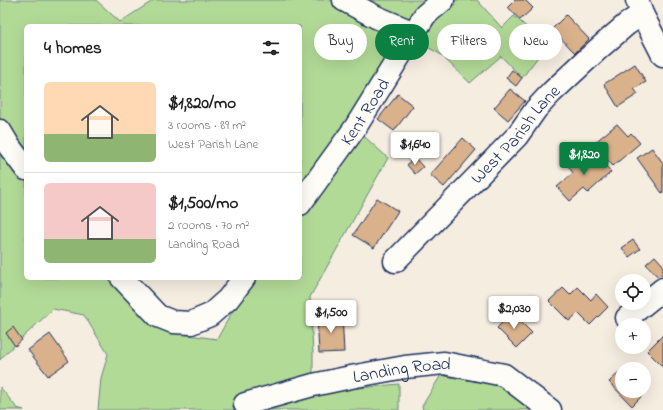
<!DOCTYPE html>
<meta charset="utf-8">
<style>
:root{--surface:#fff;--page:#f6f6f6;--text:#222;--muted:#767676;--line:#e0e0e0;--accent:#0b8043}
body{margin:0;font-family:"Indie Flower",sans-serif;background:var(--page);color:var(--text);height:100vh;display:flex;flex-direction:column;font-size:15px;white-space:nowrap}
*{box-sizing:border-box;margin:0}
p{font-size:13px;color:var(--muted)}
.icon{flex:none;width:22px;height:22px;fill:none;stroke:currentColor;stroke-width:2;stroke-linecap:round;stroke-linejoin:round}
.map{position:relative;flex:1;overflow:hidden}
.drawer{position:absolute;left:24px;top:24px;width:278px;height:256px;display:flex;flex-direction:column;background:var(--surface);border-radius:6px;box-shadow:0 4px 16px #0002}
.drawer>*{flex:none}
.top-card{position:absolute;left:314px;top:24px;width:289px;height:36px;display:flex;gap:8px}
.fabs{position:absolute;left:615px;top:274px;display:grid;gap:8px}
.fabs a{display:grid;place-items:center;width:36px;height:36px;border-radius:50%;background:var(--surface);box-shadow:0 4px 16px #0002;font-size:20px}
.price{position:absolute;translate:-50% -34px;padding:0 9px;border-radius:4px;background:#fff;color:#222;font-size:13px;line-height:26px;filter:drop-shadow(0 1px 2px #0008)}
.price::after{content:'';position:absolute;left:50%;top:24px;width:12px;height:9px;margin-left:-6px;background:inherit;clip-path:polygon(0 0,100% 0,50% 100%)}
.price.on{background:var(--accent);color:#fff}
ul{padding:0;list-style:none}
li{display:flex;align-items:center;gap:12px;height:100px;padding:0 20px}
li+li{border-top:1px solid var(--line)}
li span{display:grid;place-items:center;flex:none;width:112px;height:80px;border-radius:6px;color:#555}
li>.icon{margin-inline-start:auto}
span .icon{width:48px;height:48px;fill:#fffc;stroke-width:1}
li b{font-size:17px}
h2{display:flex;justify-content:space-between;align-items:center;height:48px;padding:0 20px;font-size:17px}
.chip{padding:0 14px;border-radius:18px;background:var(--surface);box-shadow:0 4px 16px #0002;font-size:14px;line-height:36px}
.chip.on{background:var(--accent);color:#fff}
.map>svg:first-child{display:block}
.green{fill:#b2da97;stroke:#66847a;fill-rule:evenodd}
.building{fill:#d9b18a;stroke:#1b2f5e}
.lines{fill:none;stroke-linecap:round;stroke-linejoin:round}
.minor-casing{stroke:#1b2f5e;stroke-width:25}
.minor{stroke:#fdfcf7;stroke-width:22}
.labels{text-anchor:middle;stroke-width:3;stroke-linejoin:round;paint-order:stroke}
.street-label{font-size:18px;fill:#1b2f5e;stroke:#fdfcf7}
</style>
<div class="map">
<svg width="663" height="410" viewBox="0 0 663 410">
<rect width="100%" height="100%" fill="#f6ede1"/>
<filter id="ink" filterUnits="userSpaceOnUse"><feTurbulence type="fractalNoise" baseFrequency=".025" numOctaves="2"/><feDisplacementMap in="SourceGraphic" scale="8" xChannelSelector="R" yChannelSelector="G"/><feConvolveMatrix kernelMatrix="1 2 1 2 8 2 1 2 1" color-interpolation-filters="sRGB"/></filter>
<g filter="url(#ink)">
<!-- green -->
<path class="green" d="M 0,0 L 96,0 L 120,22 L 154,0 L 477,0 L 502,28 L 514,16 L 547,45 L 522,78 L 501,56 L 470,83 L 440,54 L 411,38 L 355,128 L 388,158 L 310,297 L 313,353 L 313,385 L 310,393 L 399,384 L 399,410 L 98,410 L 101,378 L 108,354 L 84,315 L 53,309 L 6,353 L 0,360 ZM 26,26 L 300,26 L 300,278 L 230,278 L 237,287 L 232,312 L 217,339 L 167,332 L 151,318 L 113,278 L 26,278 Z
M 441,375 L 502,386 L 541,410 L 423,410 L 422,406 Z
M 0,387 L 17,408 L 24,410 L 0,410 Z"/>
<!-- building -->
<path class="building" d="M 515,0 L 525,0 L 533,8 L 520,20 L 508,7 Z
M 566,15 L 589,39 L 575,53 L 552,29 Z
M 529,27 L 537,35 L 532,41 L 523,34 Z
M 635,64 L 646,82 L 634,89 L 638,94 L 618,107 L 604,84 Z
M 512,70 L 522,78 L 516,86 L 506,78 Z
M 510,89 L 525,101 L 508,120 L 494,108 Z
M 398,94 L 413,106 L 394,131 L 378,119 Z
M 617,124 L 628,136 L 631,133 L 640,143 L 613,166 L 593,144 Z
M 463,138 L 476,150 L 444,187 L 430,175 Z
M 652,148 L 663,163 L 663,192 L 662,193 L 637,158 Z
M 587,150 L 599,164 L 602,161 L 611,172 L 588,193 L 584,189 L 570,201 L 557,187 L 573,173 L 568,166 Z
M 414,157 L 423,167 L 415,174 L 407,165 Z
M 377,198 L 398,211 L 374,248 L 353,235 Z
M 633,240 L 640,249 L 629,257 L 622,248 Z
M 655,256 L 663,265 L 663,273 L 658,277 L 646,264 Z
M 578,287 L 591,300 L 596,294 L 608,307 L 590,325 L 578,313 L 569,321 L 549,301 L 563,288 L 570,295 Z
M 512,313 L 532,333 L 517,348 L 497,328 Z
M 342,314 L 344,352 L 319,353 L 317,316 Z
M 13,327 L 22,340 L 15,346 L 6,333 Z
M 50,334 L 69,361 L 48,376 L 28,350 Z
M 663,335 L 663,367 L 647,351 Z
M 622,370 L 622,391 L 644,391 L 644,384 L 649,389 L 632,406 L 609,382 Z"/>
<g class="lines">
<!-- minor casing -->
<g class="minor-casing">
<g id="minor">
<path d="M 344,0 L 376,17 L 414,33"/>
<path d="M 637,0 L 642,14 L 663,55"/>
<path d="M 0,131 L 9,146 L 26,169"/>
<path id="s1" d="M 300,204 L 355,128 L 425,15 L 443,0"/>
<path id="s2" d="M 395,261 L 517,136 L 536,109 L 552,92 L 597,50 L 627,24 L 642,14"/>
<path d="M 122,278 L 158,316 L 173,322 L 191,323 L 210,315 L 228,299 L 244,278"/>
<path d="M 627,318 L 663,289"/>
<path id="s3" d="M 245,404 L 313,385 L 356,376 L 405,367 L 444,363 L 504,375 L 550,410"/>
</g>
</g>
<!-- minor -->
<use href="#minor" class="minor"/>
</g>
</g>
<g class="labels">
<!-- street labels -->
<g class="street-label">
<text dy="6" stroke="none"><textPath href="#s1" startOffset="113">Kent Road</textPath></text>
<text dy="6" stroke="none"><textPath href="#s2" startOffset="175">West Parish Lane</textPath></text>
<text dy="6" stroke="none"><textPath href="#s3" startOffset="161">Landing Road</textPath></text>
</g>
</g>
</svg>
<div class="fabs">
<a><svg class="icon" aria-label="locate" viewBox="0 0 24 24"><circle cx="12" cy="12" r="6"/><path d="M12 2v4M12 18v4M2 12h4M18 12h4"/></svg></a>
<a>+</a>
<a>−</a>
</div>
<b class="price" style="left:415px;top:166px">$1,640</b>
<b class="price on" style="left:584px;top:176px">$1,820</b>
<b class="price" style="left:514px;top:330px">$2,030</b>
<b class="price" style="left:331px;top:334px">$1,500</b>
<div class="top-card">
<a class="chip">Buy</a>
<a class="chip on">Rent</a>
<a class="chip">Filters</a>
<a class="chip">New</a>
</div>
<section class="drawer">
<h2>4 homes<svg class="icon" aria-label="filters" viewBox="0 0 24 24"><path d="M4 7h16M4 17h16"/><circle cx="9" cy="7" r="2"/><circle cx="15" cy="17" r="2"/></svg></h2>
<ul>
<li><span style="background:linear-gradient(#ffd9b3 65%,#8fb573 0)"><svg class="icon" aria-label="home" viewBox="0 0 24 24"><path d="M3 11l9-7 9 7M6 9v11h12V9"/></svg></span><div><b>$1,820/mo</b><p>3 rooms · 89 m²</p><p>West Parish Lane</p></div></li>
<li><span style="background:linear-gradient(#f6c9c9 70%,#8fb573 0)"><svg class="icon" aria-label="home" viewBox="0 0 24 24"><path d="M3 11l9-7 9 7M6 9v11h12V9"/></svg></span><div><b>$1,500/mo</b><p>2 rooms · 70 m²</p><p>Landing Road</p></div></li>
</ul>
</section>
</div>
